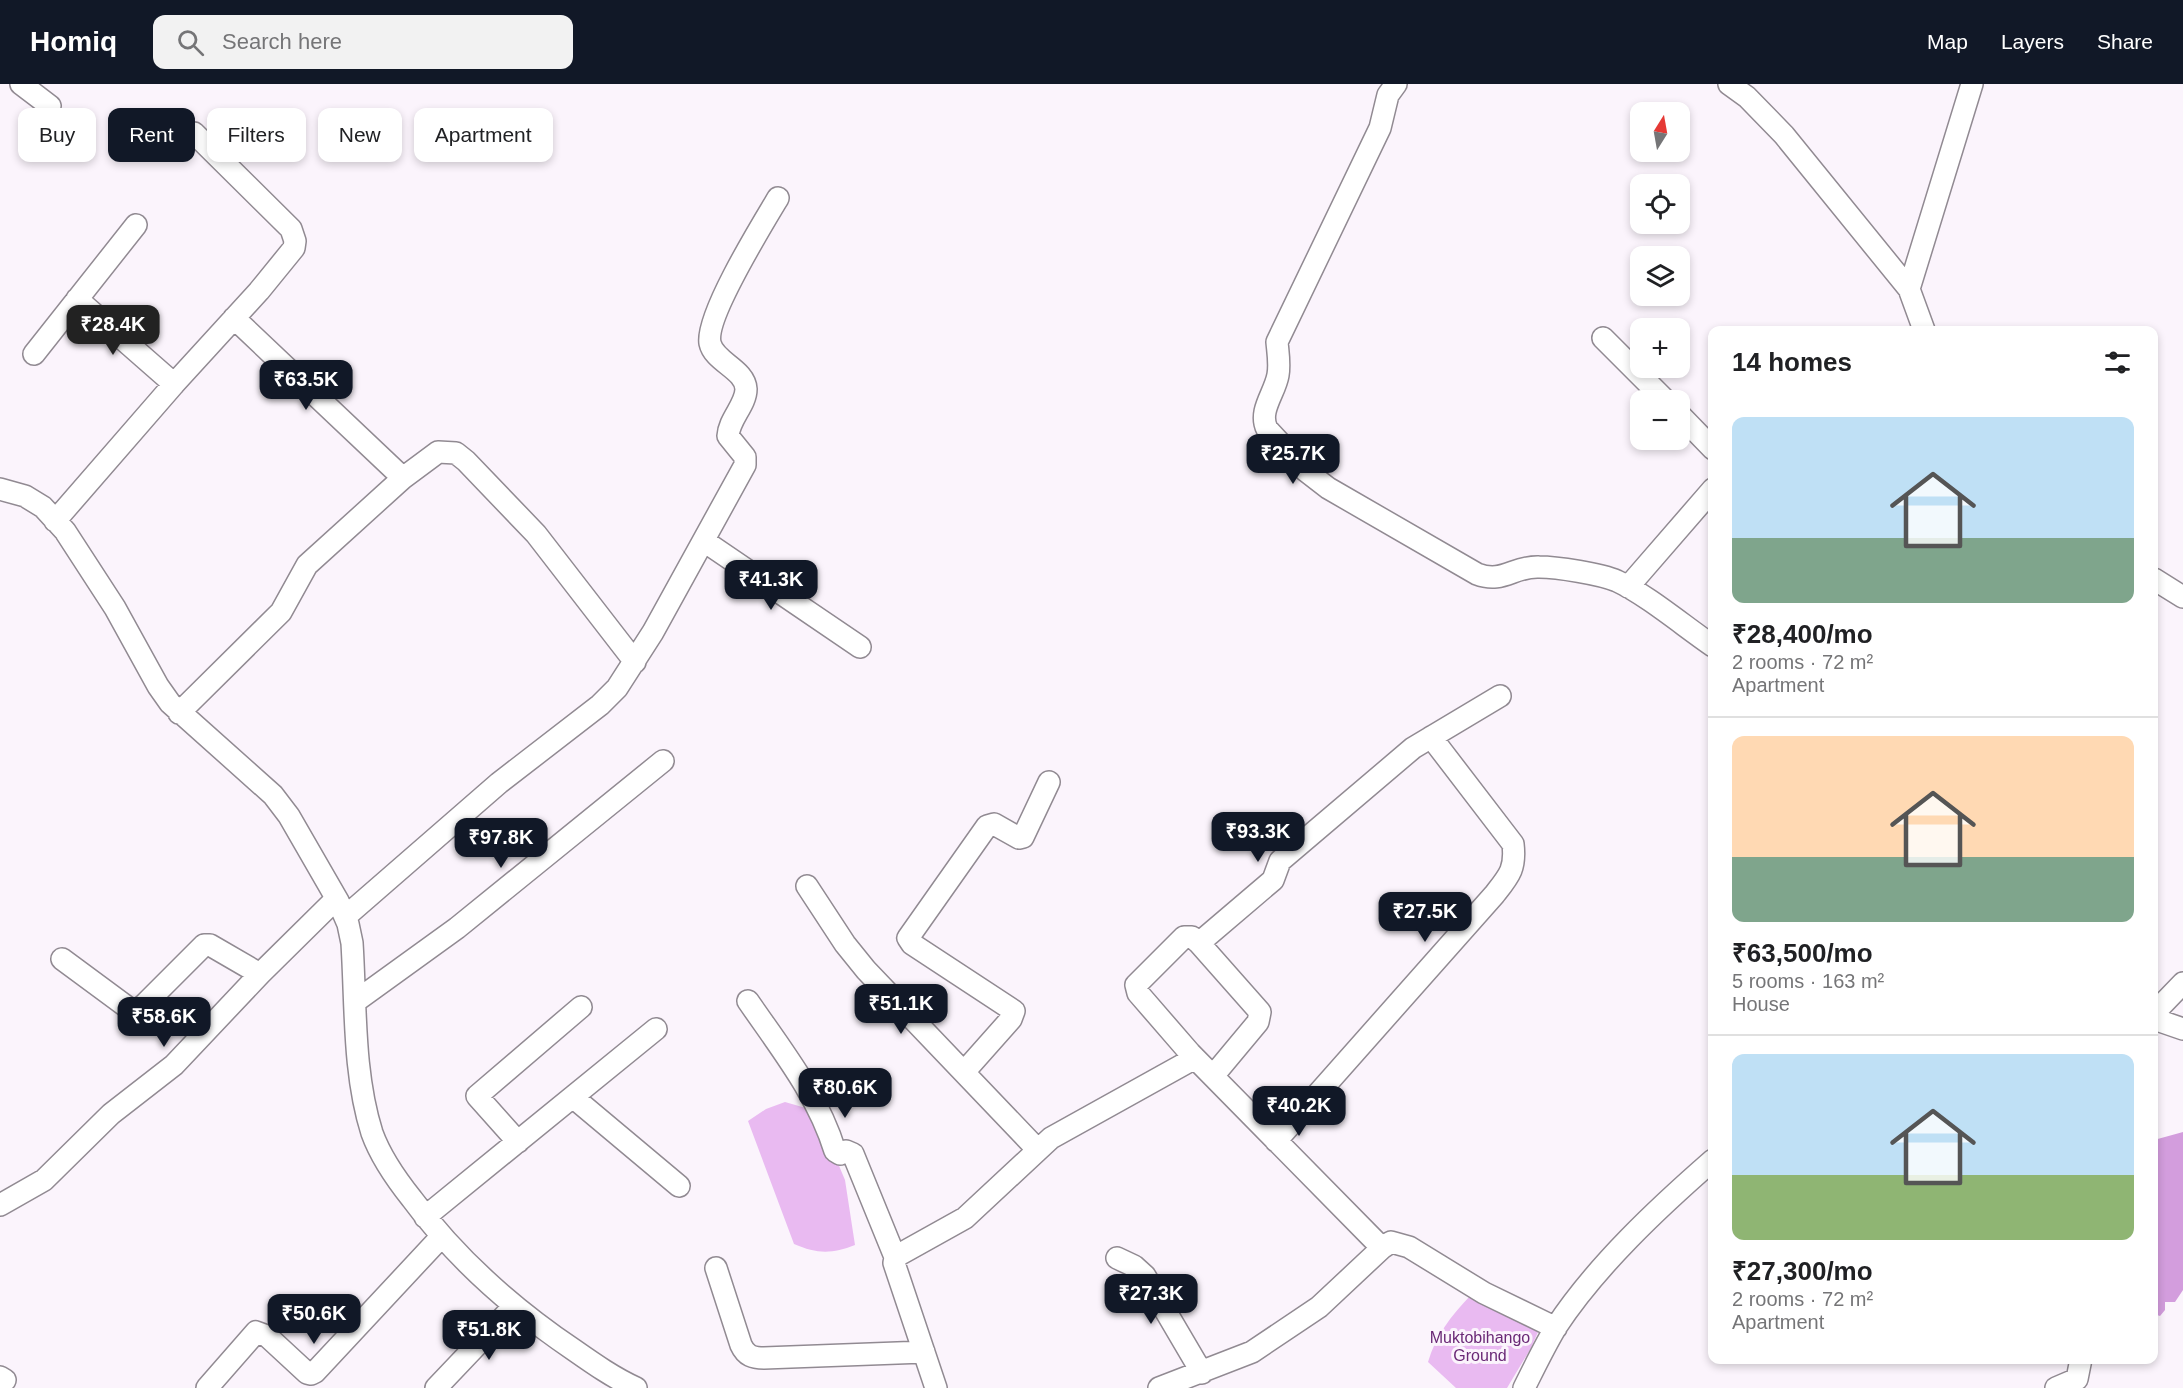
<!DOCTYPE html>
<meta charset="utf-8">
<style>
:root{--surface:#fff;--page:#f2f2f2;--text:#202124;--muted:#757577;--line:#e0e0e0;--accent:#111827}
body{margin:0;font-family:Arial,sans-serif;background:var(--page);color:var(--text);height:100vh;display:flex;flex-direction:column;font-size:22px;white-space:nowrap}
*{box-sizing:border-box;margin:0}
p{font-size:20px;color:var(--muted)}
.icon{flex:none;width:33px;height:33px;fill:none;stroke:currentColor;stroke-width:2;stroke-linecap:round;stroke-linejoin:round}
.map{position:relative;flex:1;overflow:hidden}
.drawer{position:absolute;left:1708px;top:242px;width:450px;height:1038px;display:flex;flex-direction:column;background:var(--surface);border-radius:12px;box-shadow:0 3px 9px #0003}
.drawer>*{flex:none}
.guide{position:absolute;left:18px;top:24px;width:570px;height:54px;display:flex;gap:12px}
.needle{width:39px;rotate:11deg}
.tools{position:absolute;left:1630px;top:18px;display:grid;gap:12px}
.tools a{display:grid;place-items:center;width:60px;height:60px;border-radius:12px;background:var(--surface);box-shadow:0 3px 9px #0003;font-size:30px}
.price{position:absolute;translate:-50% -51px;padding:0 14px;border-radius:12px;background:var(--accent);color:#fff;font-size:20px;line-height:39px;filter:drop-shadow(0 2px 3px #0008)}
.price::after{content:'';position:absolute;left:50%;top:36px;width:18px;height:14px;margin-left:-9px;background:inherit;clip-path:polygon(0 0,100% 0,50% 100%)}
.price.active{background:#222;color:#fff}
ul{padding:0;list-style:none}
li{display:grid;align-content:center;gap:12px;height:318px;padding:0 24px}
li+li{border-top:2px solid var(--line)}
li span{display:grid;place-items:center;height:186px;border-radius:12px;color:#555}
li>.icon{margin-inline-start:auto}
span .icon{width:108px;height:108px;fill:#fffc;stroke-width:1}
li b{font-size:26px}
h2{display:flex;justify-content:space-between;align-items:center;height:72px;padding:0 24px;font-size:26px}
.chip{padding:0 21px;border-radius:12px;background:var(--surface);box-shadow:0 3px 9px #0003;font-size:21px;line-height:54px}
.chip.active{background:var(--accent);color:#fff}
header{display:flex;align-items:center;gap:36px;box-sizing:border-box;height:84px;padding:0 30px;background:var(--accent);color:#fff}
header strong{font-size:28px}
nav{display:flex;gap:33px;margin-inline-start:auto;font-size:21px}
.search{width:420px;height:54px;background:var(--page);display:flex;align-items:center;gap:15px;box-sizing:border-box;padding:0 21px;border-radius:12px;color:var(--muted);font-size:22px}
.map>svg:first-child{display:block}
.green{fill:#e9baf1}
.water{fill:#d39ddd}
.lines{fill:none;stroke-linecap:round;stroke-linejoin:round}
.minor-casing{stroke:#918a92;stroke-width:24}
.minor{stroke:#fff;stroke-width:21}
.labels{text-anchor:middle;stroke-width:6;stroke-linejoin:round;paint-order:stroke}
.park-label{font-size:16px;fill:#6a2976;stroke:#fbf4fc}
</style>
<header>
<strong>Homiq</strong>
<div class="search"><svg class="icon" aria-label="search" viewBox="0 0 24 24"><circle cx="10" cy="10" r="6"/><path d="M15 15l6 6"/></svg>Search here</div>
<nav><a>Map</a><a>Layers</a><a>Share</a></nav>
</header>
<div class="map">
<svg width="2183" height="1304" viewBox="0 0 2183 1304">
<rect width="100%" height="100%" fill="#fbf4fc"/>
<!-- green -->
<path class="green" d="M 785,1018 L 816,1027 L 845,1096 L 855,1161 C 832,1170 817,1170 794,1160 L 748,1037 L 766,1025 Z
M 1470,1212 L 1538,1248 L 1531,1264 L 1507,1304 L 1456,1304 L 1428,1278 C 1436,1251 1451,1232 1470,1212 Z"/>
<!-- water -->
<path class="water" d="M 2183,1048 L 2183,1206 L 2175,1218 L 2165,1218 L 2165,1226 L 2160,1232 L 2154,1230 L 2154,1056 Z"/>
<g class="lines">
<!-- minor casing -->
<g class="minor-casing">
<path id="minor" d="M 21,0 L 50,22
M 1396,0 L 1388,11 L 1380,44 L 1277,258 C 1278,269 1280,280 1278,291 C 1275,309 1258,327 1267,345 L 1306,387 L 1328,404 L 1477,490 C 1503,500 1513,482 1539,483 C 1557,483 1601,490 1617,497 C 1647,511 1685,543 1713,562
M 1729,0 L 1747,13 L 1784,51 L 1909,205 L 1924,246
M 1909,205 L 1972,0
M 77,215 L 174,300
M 234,234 L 403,394
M 1603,254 L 1665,316
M 34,270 L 136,141
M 1680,331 L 1713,365
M 0,405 L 25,412 L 43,423 L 65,447 L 115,524 L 158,602 L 170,619 L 273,711 L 289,732 L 338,817 L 348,840 L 352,859 C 356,922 353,989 372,1049 C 381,1074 396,1095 412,1115 C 457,1176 512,1224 574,1266 C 594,1280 614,1294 636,1304
M 55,437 L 174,300 L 259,207 L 294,164 L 295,157 L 291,145 L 194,49
M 704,457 L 860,563
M 2154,495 L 2183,513
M 1628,503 L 1713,405
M 179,629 L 281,528 L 307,481 L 403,394 L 438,368 L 456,369 L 466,377 L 536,450 L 635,578
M 807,802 L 845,860 L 866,886 L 1037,1065
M 345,833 L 499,699 L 600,621 L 617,604 L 653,548 L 745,381 L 745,373 L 728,352 C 729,335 746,321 746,305 C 745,285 714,278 710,259 C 705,233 763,139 778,114
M 1199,859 L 1260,928 L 1258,938 L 1213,992
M 62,875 L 131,926 L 137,926 L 144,921 L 204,861 L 210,861 L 260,890
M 356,917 L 457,844 L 663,677
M 748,917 C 781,965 818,1011 835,1067 L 840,1070 L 846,1067 L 853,1070 L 895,1173
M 2154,929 L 2183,899
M 2154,935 L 2183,945
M 964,988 L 1011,935 L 1014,927 L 912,860 L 908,854 L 987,742 L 994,740 L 1019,754 L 1023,753 L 1049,698
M 574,1014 L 679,1102
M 1276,1057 L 1494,811 C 1509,792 1516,785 1513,760 L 1431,653
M 518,1058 L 477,1012 L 581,923
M 0,1121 L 44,1096 L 111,1030 L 174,981 L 260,890 L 336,815
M 425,1133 L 656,945
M 1382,1164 L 1190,969 L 1138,909 L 1136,901 L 1184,853 L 1192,853 L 1199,859 L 1273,796 L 1280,777 L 1413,664 L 1500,612
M 1117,1174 L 1134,1182 L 1145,1192 L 1202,1289
M 716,1184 L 741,1261 C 746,1272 753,1274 764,1274 L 924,1268
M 0,1293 L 5,1296
M 207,1304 L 256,1248 L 267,1252 L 307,1289 L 311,1290 L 315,1288 L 441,1153
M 436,1304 L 514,1222
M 936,1304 L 894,1179 L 895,1173 L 965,1134 L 1051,1054 L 1195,974
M 1159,1304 L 1252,1268 L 1319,1223 L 1382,1164 L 1391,1158 L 1409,1163 L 1484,1209 L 1556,1244
M 1524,1304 C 1534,1284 1544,1263 1556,1243 C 1596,1182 1658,1124 1713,1076
M 2056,1304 L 2077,1295 L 2081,1275"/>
</g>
<!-- minor -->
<use href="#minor" class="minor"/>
</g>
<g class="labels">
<!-- park labels -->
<g class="park-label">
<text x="1480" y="1259">Muktobihango<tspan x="1480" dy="18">Ground</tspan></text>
</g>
</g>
</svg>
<div class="tools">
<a><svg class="needle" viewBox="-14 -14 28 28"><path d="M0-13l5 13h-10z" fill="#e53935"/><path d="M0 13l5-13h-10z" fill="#757577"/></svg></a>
<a><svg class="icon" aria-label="locate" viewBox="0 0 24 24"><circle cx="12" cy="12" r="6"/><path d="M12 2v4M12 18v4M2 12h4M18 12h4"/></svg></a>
<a><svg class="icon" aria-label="layers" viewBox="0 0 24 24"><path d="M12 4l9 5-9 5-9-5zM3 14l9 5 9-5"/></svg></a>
<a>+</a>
<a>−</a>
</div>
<b class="price active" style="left:113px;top:272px">₹28.4K</b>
<b class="price" style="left:306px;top:327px">₹63.5K</b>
<b class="price" style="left:1293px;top:401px">₹25.7K</b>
<b class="price" style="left:771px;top:527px">₹41.3K</b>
<b class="price" style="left:1258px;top:779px">₹93.3K</b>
<b class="price" style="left:501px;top:785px">₹97.8K</b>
<b class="price" style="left:1425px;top:859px">₹27.5K</b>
<b class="price" style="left:901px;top:951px">₹51.1K</b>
<b class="price" style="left:164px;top:964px">₹58.6K</b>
<b class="price" style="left:845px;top:1035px">₹80.6K</b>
<b class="price" style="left:1299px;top:1053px">₹40.2K</b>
<b class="price" style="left:1151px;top:1241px">₹27.3K</b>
<b class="price" style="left:314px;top:1261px">₹50.6K</b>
<b class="price" style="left:489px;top:1277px">₹51.8K</b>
<div class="guide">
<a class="chip">Buy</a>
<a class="chip active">Rent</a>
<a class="chip">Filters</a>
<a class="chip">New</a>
<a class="chip">Apartment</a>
</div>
<section class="drawer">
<h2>14 homes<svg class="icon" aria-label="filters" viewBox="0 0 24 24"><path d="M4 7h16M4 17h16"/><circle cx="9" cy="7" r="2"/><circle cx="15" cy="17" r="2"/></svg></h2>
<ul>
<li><span style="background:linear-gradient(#bfe0f5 65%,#7fa58c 0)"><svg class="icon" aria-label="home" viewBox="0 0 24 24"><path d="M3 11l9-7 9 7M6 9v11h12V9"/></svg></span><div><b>₹28,400/mo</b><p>2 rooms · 72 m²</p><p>Apartment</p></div></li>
<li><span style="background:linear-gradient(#ffd9b3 65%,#7fa58c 0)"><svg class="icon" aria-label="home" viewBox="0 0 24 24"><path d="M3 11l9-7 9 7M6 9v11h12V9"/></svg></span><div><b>₹63,500/mo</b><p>5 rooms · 163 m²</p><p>House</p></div></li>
<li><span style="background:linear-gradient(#bfe0f5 65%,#8fb573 0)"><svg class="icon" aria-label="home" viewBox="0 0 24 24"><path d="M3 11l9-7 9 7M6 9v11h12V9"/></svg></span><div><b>₹27,300/mo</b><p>2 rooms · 72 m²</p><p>Apartment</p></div></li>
</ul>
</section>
</div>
